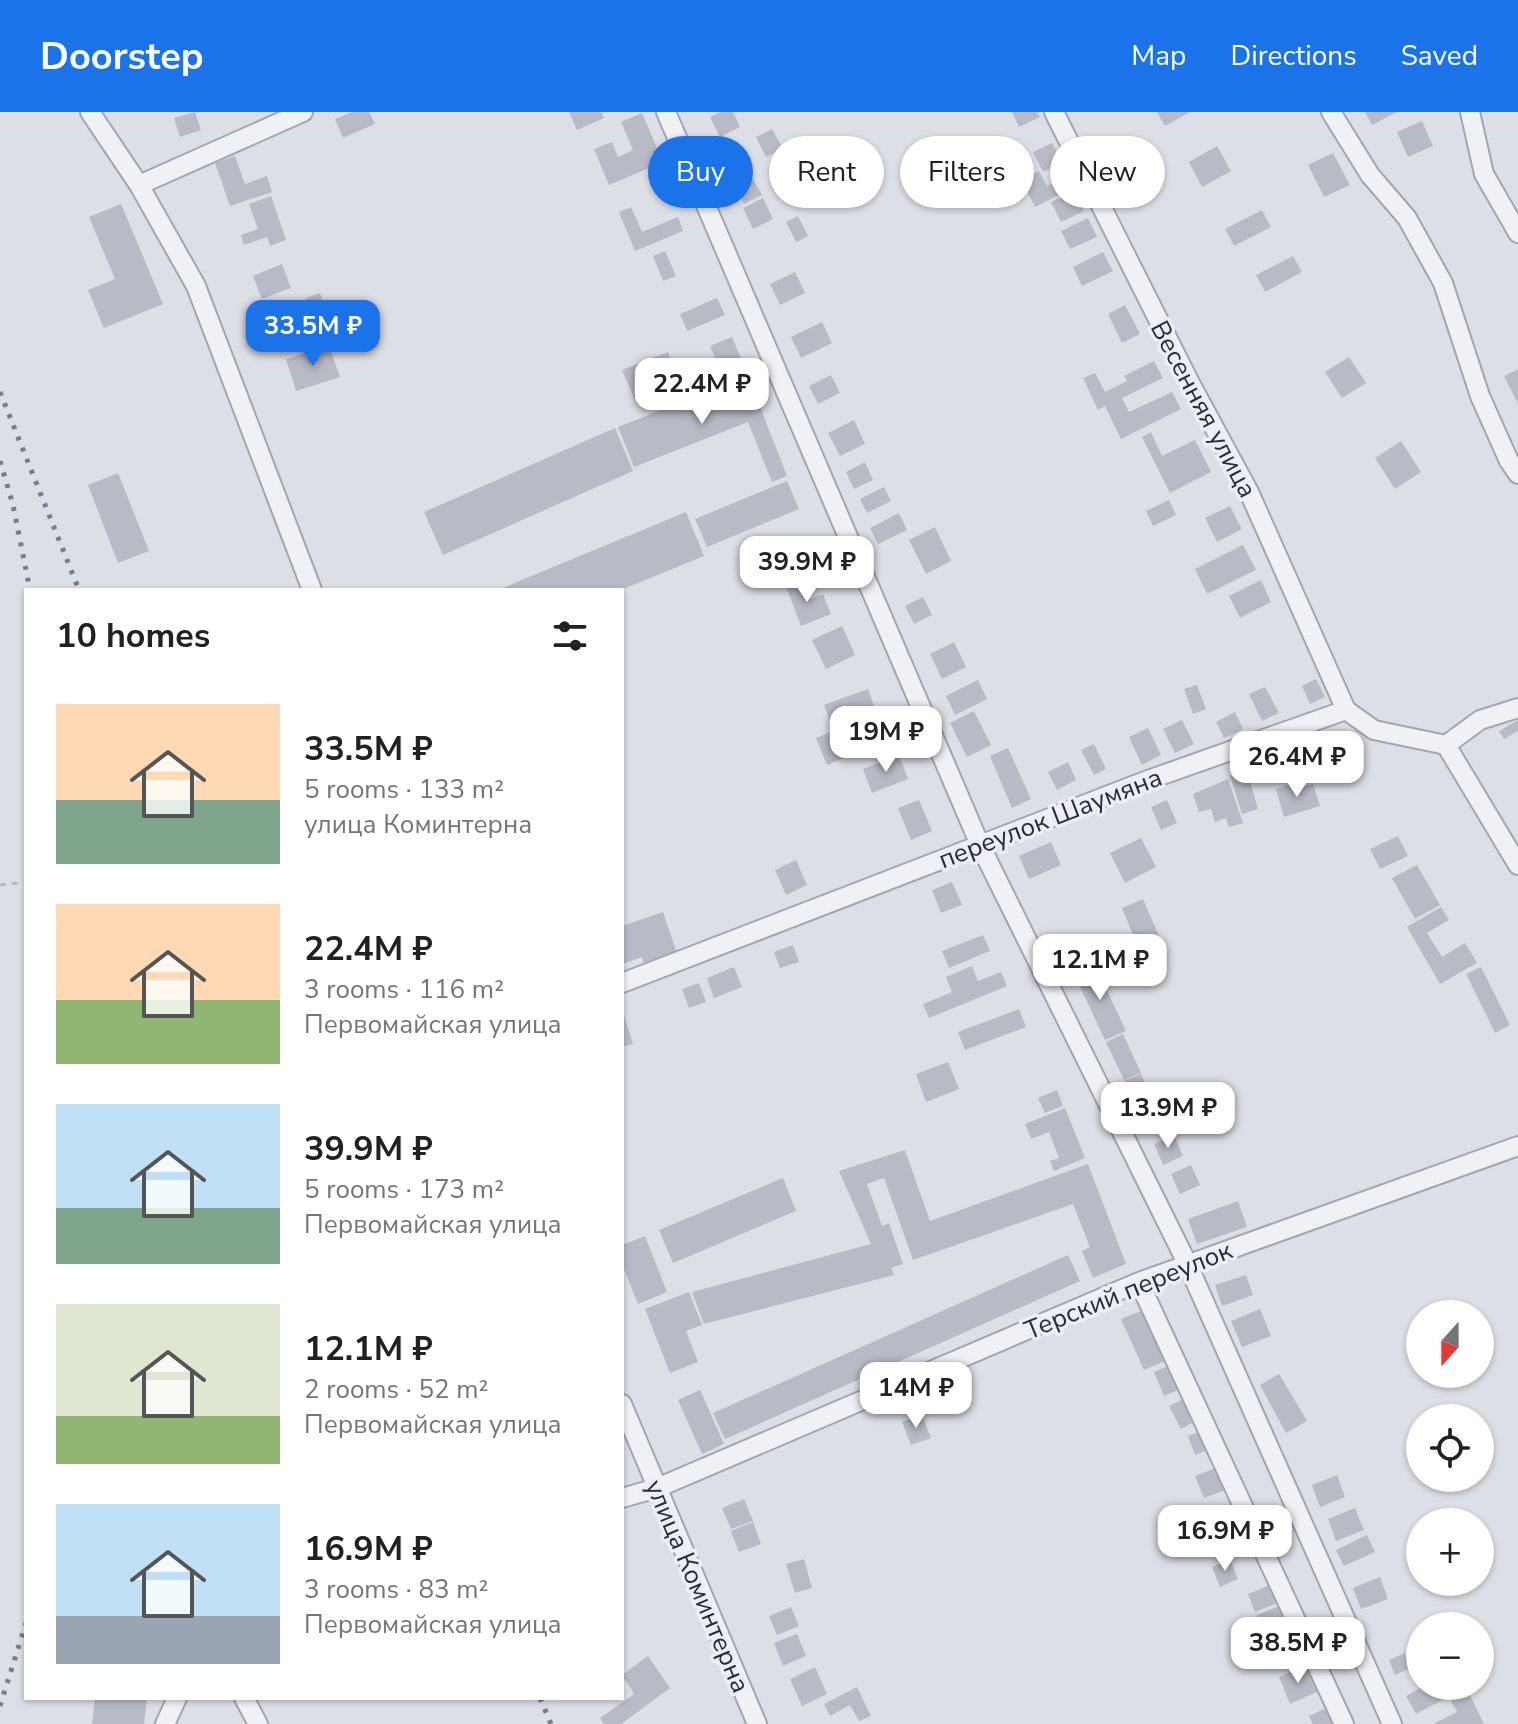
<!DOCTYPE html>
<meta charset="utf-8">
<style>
:root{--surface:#fff;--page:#f2f2f2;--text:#202124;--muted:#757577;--accent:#1a73e8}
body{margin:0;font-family:"Nunito Sans",sans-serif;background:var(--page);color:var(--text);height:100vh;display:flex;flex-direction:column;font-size:30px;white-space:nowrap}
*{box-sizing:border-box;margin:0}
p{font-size:26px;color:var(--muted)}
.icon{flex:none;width:44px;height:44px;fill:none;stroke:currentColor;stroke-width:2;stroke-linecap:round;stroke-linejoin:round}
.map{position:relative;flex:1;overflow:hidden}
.panel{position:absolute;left:24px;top:476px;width:600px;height:1112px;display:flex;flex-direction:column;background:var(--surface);border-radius:0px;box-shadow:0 2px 6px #0004}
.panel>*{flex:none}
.banner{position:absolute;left:648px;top:24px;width:750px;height:72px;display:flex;gap:16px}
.needle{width:52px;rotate:201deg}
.tools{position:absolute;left:1406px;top:1188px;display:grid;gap:16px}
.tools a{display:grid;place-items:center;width:88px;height:88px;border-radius:50%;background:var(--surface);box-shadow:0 2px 6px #0004;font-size:40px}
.price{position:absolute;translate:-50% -68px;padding:0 18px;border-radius:16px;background:#fff;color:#222;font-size:26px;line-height:52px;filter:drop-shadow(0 2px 4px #0008)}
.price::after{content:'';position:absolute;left:50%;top:48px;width:24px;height:18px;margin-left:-12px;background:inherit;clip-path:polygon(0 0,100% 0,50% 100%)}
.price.current{background:var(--accent);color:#fff}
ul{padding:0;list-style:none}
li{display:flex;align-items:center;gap:24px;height:200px;padding:0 32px}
li span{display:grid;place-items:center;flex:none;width:224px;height:160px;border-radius:0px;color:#555}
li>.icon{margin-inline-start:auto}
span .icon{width:96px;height:96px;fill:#fffc;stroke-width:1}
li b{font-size:34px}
h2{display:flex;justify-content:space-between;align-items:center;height:96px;padding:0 32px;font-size:34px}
.tag{padding:0 28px;border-radius:36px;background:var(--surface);box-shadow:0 2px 6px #0004;font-size:28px;line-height:72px}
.tag.current{background:var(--accent);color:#fff}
header{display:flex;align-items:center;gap:48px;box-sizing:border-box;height:112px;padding:0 40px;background:var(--accent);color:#fff}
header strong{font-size:38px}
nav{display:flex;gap:44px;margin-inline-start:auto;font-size:28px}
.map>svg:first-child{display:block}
.building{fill:#b8bac6}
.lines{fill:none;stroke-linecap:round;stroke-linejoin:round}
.minor-casing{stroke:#a3a5b0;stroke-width:22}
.path{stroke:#b8bac1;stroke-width:3;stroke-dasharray:6 6;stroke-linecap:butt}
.minor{stroke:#f0f1f5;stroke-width:18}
.rail{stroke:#787c8f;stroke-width:5;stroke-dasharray:4 8;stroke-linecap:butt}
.labels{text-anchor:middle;stroke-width:7;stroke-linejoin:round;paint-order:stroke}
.street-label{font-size:26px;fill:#282b3c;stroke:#edeef4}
</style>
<header>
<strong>Doorstep</strong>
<nav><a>Map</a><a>Directions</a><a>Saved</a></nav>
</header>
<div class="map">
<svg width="1518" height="1612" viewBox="0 0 1518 1612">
<rect width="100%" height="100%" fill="#dddfe6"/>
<!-- building -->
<path class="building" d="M 195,0 L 201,18 L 180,25 L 174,6 Z
M 352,0 L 369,0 L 375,12 L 343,26 L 335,7 Z
M 569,0 L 601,0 L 604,6 L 577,18 Z
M 721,0 L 733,0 L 740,15 L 720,25 L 710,5 Z
M 1012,0 L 1037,0 L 1040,5 L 1019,15 Z
M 1157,0 L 1190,0 L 1165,14 Z
M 1365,0 L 1397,0 L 1372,13 Z
M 642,1 L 663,50 L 609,73 L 594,37 L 612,30 L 618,45 L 633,38 L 621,10 Z
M 1422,9 L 1433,34 L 1408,45 L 1397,20 Z
M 772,17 L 783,37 L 766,45 L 756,25 Z
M 1052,31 L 1062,51 L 1043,60 L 1033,40 Z
M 1217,34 L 1231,59 L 1202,75 L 1189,50 Z
M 1333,41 L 1350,73 L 1324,85 L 1308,53 Z
M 235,44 L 245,72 L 267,64 L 272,80 L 230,94 L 215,51 Z
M 1039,59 L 1047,74 L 1069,64 L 1074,75 L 1035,95 L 1021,67 Z
M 753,67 L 762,83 L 744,92 L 736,76 Z
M 1074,79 L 1084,99 L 1061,110 L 1051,90 Z
M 271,84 L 286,128 L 270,134 L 267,125 L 244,133 L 241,123 L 258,117 L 249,92 Z
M 763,86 L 773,107 L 753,117 L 743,96 Z
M 121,92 L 163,192 L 104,216 L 88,178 L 115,167 L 89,105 Z
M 631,95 L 642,120 L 678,105 L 683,119 L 635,139 L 619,100 Z
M 1262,98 L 1271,115 L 1234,134 L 1225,117 Z
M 798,104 L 808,124 L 796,130 L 786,110 Z
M 1088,106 L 1097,125 L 1070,137 L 1061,119 Z
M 665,139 L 676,164 L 663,169 L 653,144 Z
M 1103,140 L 1113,159 L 1082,174 L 1073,155 Z
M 1293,144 L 1302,160 L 1265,180 L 1256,163 Z
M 282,152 L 291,176 L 262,187 L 253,164 Z
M 795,160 L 805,181 L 780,193 L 770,172 Z
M 320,181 L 332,214 L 318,219 L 306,186 Z
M 717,186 L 725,203 L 687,219 L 680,202 Z
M 1125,193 L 1140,222 L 1122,231 L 1108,202 Z
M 822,210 L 832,231 L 801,246 L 791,225 Z
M 732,225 L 747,261 L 726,270 L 710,234 Z
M 329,234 L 340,265 L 296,279 L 286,247 Z
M 668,240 L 679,267 L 634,286 L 622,258 Z
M 1349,245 L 1366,271 L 1342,286 L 1325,260 Z
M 1154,249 L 1163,266 L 1122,286 L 1129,300 L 1172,280 L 1181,297 L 1121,327 L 1105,294 L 1098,298 L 1083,266 L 1095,261 L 1105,280 L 1127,269 L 1124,264 Z
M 1518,257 L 1518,292 L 1504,264 Z
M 831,263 L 840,281 L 818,292 L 809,274 Z
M 748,264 L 787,364 L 772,370 L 748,310 L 634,355 L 618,315 Z
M 854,308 L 865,332 L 840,344 L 828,321 Z
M 615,316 L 633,359 L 443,443 L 424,400 Z
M 1151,320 L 1162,344 L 1195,328 L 1211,360 L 1170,381 L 1142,325 Z
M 1401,329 L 1421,360 L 1395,377 L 1375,346 Z
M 865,350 L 873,368 L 854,377 L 846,360 Z
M 118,361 L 149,439 L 118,451 L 88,373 Z
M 787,369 L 799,397 L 707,435 L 695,407 Z
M 884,375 L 891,389 L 867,401 L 860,387 Z
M 1169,388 L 1176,403 L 1153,414 L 1146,399 Z
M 1230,394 L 1242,417 L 1217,430 L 1205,406 Z
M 686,400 L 704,444 L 621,478 L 498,478 Z
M 899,401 L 907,418 L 878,432 L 870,416 Z
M 935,415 L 951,449 L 926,462 L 909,428 Z
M 1243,433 L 1256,458 L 1207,482 L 1195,457 Z
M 813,439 L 819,456 L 792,466 L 786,449 Z
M 799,466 L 807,488 L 823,482 L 831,502 L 801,514 L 785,472 Z
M 1261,468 L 1271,490 L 1240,506 L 1229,484 Z
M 923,485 L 932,503 L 914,512 L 905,494 Z
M 842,514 L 855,543 L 826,557 L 812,528 Z
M 954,530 L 966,555 L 942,567 L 930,542 Z
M 1316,567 L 1325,585 L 1310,592 L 1302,574 Z
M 978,568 L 987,587 L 955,603 L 946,584 Z
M 1197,573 L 1206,597 L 1193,602 L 1184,577 Z
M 1265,575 L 1279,601 L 1262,609 L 1249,582 Z
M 868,577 L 876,600 L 881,598 L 893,627 L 827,653 L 816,626 L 841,616 L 846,628 L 870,619 L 865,604 L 832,615 L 824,593 Z
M 974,599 L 991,633 L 967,645 L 950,611 Z
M 1235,600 L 1243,617 L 1224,626 L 1216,610 Z
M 1182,608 L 1194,632 L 1175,641 L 1163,617 Z
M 1518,608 L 1518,619 L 1504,627 L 1499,619 Z
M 1148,616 L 1161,643 L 1142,653 L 1129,625 Z
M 1341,628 L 1349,651 L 1330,657 L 1322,634 Z
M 1094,632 L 1106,657 L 1094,663 L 1081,638 Z
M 1008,636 L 1031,687 L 1012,696 L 990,644 Z
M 899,643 L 908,667 L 872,681 L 863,657 Z
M 1068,650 L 1076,668 L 1057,678 L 1048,660 Z
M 1247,659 L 1258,697 L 1242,702 L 1230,664 Z
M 1228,667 L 1243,711 L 1229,715 L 1226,706 L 1215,710 L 1211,697 L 1199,700 L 1193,682 Z
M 1295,671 L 1296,677 L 1313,672 L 1320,694 L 1284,705 L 1276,677 Z
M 919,688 L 932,719 L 911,728 L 898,696 Z
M 1167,688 L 1177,711 L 1161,718 L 1151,695 Z
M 1398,724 L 1408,744 L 1380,757 L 1370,737 Z
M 1141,726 L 1156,755 L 1125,771 L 1110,741 Z
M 1051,730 L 1061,753 L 1029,767 L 1019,744 Z
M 796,748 L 807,773 L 786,783 L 775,758 Z
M 1417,753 L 1440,793 L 1415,807 L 1392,766 Z
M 952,770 L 962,793 L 941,801 L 932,778 Z
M 1143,787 L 1162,831 L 1140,840 L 1122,796 Z
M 1441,795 L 1449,808 L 1427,821 L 1442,845 L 1465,831 L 1477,851 L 1440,872 L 1407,815 Z
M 663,800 L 678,844 L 645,855 L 642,845 L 622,852 L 622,814 Z
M 983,823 L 990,839 L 949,856 L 942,839 Z
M 793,833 L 799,850 L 780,856 L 774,840 Z
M 1095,853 L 1126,919 L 1105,928 L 1074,862 Z
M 972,854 L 978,869 L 1001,860 L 1007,874 L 929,906 L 923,892 L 952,880 L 946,865 Z
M 734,855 L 742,875 L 714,886 L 707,866 Z
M 1481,855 L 1510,913 L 1495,921 L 1466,862 Z
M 699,871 L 706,890 L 689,896 L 682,877 Z
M 1019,897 L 1026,915 L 965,938 L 958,920 Z
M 623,900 L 633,932 L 622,935 L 622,901 Z
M 1123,922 L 1141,961 L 1124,968 L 1106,930 Z
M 948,950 L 959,977 L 926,990 L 916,962 Z
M 1141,962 L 1154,991 L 1137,999 L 1124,969 Z
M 1057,978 L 1063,994 L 1045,1001 L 1038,986 Z
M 1065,996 L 1085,1046 L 1054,1059 L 1050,1049 L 1059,1046 L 1049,1020 L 1031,1027 L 1025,1012 Z
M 1174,1023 L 1183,1044 L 1163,1053 L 1154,1032 Z
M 905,1038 L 930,1109 L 1088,1052 L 1126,1152 L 1093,1166 L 1082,1139 L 1090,1135 L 1073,1092 L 913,1148 L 884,1066 L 867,1072 L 882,1114 L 889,1111 L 903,1152 L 891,1156 L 894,1163 L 704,1212 L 692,1180 L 871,1132 L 839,1059 Z
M 1191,1053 L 1200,1073 L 1180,1082 L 1171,1062 Z
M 783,1066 L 796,1099 L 673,1151 L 659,1118 Z
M 1238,1089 L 1247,1115 L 1197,1132 L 1188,1107 Z
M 645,1124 L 667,1180 L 638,1192 L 622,1152 L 622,1133 Z
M 1068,1143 L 1080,1169 L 725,1327 L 713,1301 Z
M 1246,1163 L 1253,1183 L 1222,1194 L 1215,1173 Z
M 689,1180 L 702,1213 L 686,1219 L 698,1250 L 670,1261 L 645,1197 Z
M 1260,1197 L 1271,1224 L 1242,1235 L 1231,1209 Z
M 1143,1198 L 1165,1249 L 1144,1258 L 1121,1207 Z
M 1168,1254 L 1178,1278 L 1164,1284 L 1154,1260 Z
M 1279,1262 L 1307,1309 L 1286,1321 L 1260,1273 Z
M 700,1278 L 724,1332 L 702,1342 L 678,1288 Z
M 1184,1287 L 1195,1309 L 1181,1317 L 1169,1294 Z
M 922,1303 L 931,1326 L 911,1333 L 902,1310 Z
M 1199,1320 L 1207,1338 L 1195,1343 L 1188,1324 Z
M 1216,1356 L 1225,1378 L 1204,1386 L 1195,1364 Z
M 1337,1363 L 1345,1385 L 1320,1395 L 1312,1373 Z
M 744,1387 L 753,1409 L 731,1417 L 722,1396 Z
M 1355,1396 L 1364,1418 L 1336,1429 L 1328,1407 Z
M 1239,1405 L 1249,1430 L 1222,1441 L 1212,1416 Z
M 753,1410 L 761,1432 L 739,1440 L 731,1419 Z
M 1367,1423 L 1375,1440 L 1344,1454 L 1336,1438 Z
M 804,1447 L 812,1476 L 795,1481 L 786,1452 Z
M 1230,1448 L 1238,1467 L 1220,1475 L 1212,1455 Z
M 1380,1465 L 1388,1487 L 1361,1497 L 1353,1476 Z
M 1270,1473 L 1278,1491 L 1255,1500 L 1248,1482 Z
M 1279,1494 L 1286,1510 L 1264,1519 L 1257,1503 Z
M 791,1495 L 799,1514 L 777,1523 L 769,1504 Z
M 797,1522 L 806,1544 L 783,1554 L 774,1531 Z
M 1405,1541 L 1411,1556 L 1395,1563 L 1389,1548 Z
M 648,1544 L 670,1576 L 621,1612 L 604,1612 L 600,1606 L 634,1582 L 622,1563 Z
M 1306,1554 L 1317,1580 L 1290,1592 L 1279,1565 Z
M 815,1555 L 827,1582 L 802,1594 L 790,1567 Z
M 1424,1574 L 1448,1574 L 1452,1583 L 1416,1602 L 1406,1584 Z
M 857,1575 L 871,1604 L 859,1609 L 850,1593 L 830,1604 L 824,1592 Z
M 1468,1579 L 1484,1612 L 1433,1612 L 1457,1600 L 1450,1587 Z
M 95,1586 L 147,1586 L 144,1612 L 92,1612 Z
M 1326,1596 L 1333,1612 L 1313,1612 L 1309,1604 Z"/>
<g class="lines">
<!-- minor casing -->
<g class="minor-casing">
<path id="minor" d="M 90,0 L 139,73 L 196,174 L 312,478
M 666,0 L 980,733 L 1187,1151 L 1392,1612
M 1054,0 L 1190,271 L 1249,380 L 1346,598
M 1331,0 L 1370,63 L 1407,106 L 1443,171 L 1480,284 L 1509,349 L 1518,362
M 1470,0 L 1484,62 L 1518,121
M 139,73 L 303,0
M 1446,633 L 1518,753
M 622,871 L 1148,668 L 1346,598 L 1374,618 L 1446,633 L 1480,608 L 1518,596
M 1139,1170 L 1344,1612
M 622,1292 L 757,1612
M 622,1386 L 657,1376 L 1139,1170 L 1518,1034
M 244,1586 L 258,1612
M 165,1612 L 177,1586"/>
</g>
<!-- path -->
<path class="path" d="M 0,773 L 26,770"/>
<!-- minor -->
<use href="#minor" class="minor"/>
<!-- rail -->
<path class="rail" d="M 0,280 L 79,478
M 0,349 L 13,393 L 30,478
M 540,1586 L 551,1612
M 0,1594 L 26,1511"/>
</g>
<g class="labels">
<!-- street labels -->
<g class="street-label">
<text transform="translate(1204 297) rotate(62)" y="9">Весенняя улица</text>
<text transform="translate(1050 706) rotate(-21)" y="9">переулок Шаумяна</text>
<text transform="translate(1128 1178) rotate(-22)" y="9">Терский переулок</text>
<text transform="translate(698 1474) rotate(67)" y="9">улица Коминтерна</text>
</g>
</g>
</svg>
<div class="tools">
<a><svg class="needle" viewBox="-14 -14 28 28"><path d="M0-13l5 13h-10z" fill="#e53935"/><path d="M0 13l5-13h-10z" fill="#757577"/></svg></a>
<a><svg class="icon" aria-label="locate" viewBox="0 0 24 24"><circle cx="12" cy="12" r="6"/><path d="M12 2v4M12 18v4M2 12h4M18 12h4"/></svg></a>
<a>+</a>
<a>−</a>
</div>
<b class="price current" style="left:313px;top:256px">33.5M ₽</b>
<b class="price" style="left:702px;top:314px">22.4M ₽</b>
<b class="price" style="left:807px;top:492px">39.9M ₽</b>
<b class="price" style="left:886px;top:662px">19M ₽</b>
<b class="price" style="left:1297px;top:687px">26.4M ₽</b>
<b class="price" style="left:1100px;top:890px">12.1M ₽</b>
<b class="price" style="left:1168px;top:1038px">13.9M ₽</b>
<b class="price" style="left:916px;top:1318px">14M ₽</b>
<b class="price" style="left:1225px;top:1461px">16.9M ₽</b>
<b class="price" style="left:1298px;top:1573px">38.5M ₽</b>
<div class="banner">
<a class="tag current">Buy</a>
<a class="tag">Rent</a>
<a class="tag">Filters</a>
<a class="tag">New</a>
</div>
<section class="panel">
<h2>10 homes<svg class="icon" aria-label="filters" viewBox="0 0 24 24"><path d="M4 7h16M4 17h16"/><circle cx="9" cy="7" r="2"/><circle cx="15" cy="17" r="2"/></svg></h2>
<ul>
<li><span style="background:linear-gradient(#ffd9b3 60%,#7fa58c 0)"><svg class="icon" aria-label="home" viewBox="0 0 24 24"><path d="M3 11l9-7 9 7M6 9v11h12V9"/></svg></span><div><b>33.5M ₽</b><p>5 rooms · 133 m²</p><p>улица Коминтерна</p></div></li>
<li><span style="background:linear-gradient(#ffd9b3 60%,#8fb573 0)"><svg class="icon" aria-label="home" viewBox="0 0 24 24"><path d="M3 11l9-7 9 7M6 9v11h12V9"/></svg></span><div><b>22.4M ₽</b><p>3 rooms · 116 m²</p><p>Первомайская улица</p></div></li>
<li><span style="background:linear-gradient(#bfe0f5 65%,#7fa58c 0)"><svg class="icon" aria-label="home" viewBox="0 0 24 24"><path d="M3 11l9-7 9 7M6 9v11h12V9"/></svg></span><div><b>39.9M ₽</b><p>5 rooms · 173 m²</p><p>Первомайская улица</p></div></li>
<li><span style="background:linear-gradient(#dfe7d0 70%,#8fb573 0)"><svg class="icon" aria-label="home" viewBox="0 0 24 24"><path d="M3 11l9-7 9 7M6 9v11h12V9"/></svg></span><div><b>12.1M ₽</b><p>2 rooms · 52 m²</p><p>Первомайская улица</p></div></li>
<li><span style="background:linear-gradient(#bfe0f5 70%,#9aa5b1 0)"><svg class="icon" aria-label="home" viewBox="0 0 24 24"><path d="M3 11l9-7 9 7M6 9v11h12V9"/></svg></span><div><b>16.9M ₽</b><p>3 rooms · 83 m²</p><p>Первомайская улица</p></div></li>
</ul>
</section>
</div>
